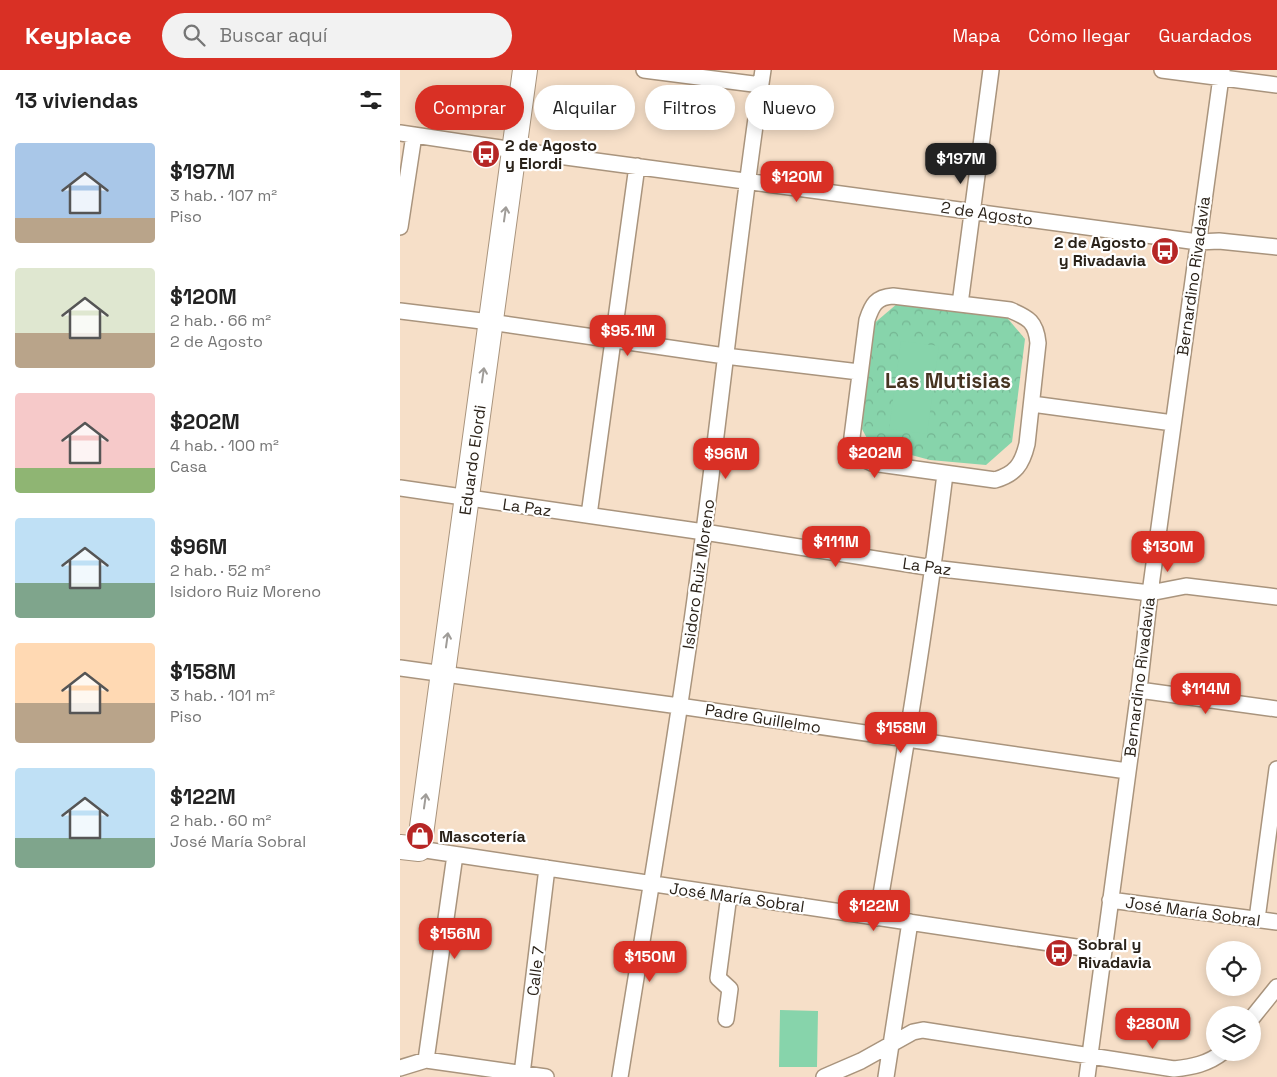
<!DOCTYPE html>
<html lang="es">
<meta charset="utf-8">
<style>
:root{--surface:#fff;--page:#f2f2f2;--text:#222;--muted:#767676;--accent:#d93025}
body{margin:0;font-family:"Space Grotesk",sans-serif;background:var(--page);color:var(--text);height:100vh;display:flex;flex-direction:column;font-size:19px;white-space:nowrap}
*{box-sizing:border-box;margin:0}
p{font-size:16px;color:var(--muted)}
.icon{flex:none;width:28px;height:28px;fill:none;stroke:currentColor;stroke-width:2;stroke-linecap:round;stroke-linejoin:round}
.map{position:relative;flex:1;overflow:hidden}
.side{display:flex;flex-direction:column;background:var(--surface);width:400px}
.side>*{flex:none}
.banner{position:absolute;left:15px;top:15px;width:475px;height:45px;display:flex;gap:10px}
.buttons{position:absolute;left:806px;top:871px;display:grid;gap:10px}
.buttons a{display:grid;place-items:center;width:55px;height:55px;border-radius:50%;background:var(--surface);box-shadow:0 2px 12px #0003;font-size:25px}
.price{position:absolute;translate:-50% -42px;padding:0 11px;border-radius:10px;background:var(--accent);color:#fff;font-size:16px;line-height:32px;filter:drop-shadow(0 1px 2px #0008)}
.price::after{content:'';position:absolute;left:50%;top:30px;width:15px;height:11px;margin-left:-8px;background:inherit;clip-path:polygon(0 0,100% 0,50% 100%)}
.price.selected{background:#222;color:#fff}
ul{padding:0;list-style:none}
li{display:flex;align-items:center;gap:15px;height:125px;padding:0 15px}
li span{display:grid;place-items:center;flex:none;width:140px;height:100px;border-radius:5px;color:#555}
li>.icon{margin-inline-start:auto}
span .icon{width:60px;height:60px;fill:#fffc;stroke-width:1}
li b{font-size:21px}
h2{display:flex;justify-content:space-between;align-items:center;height:60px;padding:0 15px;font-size:21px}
.tag{padding:0 18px;border-radius:22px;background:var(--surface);box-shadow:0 2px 12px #0003;font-size:18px;line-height:45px}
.tag.selected{background:var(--accent);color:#fff}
header{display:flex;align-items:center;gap:30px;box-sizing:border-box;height:70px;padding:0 25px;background:var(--accent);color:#fff}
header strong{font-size:24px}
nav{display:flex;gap:28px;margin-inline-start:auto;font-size:18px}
.search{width:350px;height:45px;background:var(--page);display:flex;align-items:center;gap:12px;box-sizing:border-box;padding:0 18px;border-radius:28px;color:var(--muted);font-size:19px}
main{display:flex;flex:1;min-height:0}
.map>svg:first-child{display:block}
.forest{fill:url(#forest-crowns)}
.garden{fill:#87d4ab}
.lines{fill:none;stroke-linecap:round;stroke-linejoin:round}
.street-casing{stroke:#a9947d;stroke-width:18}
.primary-casing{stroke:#a9947d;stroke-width:26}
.street{stroke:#fff;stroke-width:15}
.primary{stroke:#fff;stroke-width:24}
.oneway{stroke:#9f9c98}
.labels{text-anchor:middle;stroke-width:4.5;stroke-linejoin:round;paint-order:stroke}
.poi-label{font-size:16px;font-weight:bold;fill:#2a2219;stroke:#fff;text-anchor:start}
.street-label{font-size:16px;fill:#2a2219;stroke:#fff}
.district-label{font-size:21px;font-weight:bold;fill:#463421;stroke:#fff}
</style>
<header>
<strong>Keyplace</strong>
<div class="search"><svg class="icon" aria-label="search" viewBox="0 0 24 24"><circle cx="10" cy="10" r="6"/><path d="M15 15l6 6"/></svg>Buscar aquí</div>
<nav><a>Mapa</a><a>Cómo llegar</a><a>Guardados</a></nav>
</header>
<main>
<section class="side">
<h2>13 viviendas<svg class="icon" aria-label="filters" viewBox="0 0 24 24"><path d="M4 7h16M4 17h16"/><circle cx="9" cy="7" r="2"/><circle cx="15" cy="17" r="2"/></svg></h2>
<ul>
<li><span style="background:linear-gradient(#a9c7e8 75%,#b9a48a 0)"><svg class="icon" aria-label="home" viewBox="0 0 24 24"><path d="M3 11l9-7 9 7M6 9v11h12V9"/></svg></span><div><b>$197M</b><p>3 hab. · 107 m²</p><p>Piso</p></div></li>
<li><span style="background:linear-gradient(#dfe7d0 65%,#b9a48a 0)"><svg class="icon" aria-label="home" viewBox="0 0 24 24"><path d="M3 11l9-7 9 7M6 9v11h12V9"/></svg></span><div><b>$120M</b><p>2 hab. · 66 m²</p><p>2 de Agosto</p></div></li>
<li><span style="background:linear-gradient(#f6c9c9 75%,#8fb573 0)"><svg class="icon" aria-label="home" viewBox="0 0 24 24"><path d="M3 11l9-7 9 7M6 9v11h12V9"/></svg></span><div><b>$202M</b><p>4 hab. · 100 m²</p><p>Casa</p></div></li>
<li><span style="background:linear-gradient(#bfe0f5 65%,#7fa58c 0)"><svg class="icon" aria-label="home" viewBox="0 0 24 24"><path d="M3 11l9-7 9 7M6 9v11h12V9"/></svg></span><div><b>$96M</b><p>2 hab. · 52 m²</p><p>Isidoro Ruiz Moreno</p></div></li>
<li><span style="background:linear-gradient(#ffd9b3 60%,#b9a48a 0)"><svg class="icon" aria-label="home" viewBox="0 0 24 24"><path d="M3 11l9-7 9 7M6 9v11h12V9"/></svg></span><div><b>$158M</b><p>3 hab. · 101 m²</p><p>Piso</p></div></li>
<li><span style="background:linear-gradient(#bfe0f5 70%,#7fa58c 0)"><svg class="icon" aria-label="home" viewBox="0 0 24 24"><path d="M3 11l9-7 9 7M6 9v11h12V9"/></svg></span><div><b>$122M</b><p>2 hab. · 60 m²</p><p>José María Sobral</p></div></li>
</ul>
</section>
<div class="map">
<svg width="877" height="1007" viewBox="0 0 877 1007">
<defs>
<pattern id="forest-crowns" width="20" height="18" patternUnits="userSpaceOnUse" patternTransform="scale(1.25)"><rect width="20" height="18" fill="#87d4ab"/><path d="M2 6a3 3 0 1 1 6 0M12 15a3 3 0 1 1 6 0" fill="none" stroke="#75b693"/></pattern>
</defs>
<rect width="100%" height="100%" fill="#f6dfc8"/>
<!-- forest -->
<path class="forest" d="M 498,233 L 604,244 L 625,269 L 612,372 L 586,395 L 530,390 L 470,374 L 462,359 L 471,256 Z"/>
<!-- garden -->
<path class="garden" d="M 501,271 L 539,276 L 527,364 L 489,359 Z
M 380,940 L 418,941 L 417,997 L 379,997 Z"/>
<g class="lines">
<!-- street casing -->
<g class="street-casing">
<path id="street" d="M 244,0 L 361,15
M 762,0 L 877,15
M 0,63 L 114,80 L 798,172 L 819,171 L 877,177
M 0,157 L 14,65
M 493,226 L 610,240 C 629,248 636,252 638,273 L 627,374 C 622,395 615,404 595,410 L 472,393 C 459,388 455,380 452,367 L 467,250 C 472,235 476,227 493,226 Z
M 560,234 L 591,0
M 0,241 L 90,252 L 325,286 L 459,302
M 632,334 L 773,353
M 0,418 L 304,462 L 533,498 L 750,523 L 786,516 L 877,527
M 189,445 L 237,96
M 0,598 L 279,636 L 727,701
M 739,620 L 877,639
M 19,779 L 703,881
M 710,830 L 877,852
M 477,848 C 502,700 527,552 545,404
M 857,849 L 877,699
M 852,948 L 877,917
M 326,949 L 330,919 L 318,908 L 329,825
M 26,990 L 55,785
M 0,998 L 26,990 L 146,1007
M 122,1004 L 147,798
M 220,1007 C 249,825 281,644 304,461 C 324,308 340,153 363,0
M 424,1007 L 461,991 L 513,962 L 523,960 L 774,999 C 792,997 808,994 823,982
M 486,1007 L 510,852
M 687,1007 L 739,620 L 750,523 L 822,0"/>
</g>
<!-- primary casing -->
<g class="primary-casing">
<path id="primary" d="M 0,777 L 19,779 L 125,0"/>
</g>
<!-- street -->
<use href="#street" class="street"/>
<!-- primary -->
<use href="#primary" class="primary"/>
</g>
<!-- one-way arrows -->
<defs><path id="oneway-shaft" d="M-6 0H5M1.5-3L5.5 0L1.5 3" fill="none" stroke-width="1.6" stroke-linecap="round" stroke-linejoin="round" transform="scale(1.25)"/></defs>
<g class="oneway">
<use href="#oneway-shaft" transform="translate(105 144) rotate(-82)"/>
<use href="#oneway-shaft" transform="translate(83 305) rotate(-82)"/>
<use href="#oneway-shaft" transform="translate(47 570) rotate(-82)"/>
<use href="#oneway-shaft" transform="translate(25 731) rotate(-82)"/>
</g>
<!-- icons -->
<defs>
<g id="bus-disc" transform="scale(1.4375)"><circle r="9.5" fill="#b62625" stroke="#fff"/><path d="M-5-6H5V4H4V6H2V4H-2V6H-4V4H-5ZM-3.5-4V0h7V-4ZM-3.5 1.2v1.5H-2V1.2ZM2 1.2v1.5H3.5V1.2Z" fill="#fff"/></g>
<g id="shop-disc" transform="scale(1.4375)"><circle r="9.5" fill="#b62625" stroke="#fff"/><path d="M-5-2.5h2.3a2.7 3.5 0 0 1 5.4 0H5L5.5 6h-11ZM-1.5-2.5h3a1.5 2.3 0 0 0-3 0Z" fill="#fff"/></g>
</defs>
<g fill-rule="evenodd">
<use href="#bus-disc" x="86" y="84"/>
<use href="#bus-disc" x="765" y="181"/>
<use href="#shop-disc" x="20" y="766"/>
<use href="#bus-disc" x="659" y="883"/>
</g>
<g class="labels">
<!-- poi labels -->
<g class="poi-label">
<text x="105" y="81">2 de Agosto<tspan x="105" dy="18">y Elordi</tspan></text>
<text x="746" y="178" text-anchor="end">2 de Agosto<tspan x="746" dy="18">y Rivadavia</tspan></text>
<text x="39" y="772">Mascotería</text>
<text x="678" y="880">Sobral y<tspan x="678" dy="18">Rivadavia</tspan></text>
</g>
<!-- street labels -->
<g class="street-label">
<text transform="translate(587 143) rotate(8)" y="6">2 de Agosto</text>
<text transform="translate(793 206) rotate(-82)" y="6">Bernardino Rivadavia</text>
<text transform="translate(72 390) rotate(-82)" y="6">Eduardo Elordi</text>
<text transform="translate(127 437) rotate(8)" y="6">La Paz</text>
<text transform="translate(527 496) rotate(8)" y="6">La Paz</text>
<text transform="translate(298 504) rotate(-82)" y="6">Isidoro Ruiz Moreno</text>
<text transform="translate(739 607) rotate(-83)" y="6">Bernardino Rivadavia</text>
<text transform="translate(363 648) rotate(9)" y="6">Padre Guillelmo</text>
<text transform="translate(337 827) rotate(8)" y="6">José María Sobral</text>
<text transform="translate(793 841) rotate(8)" y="6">José María Sobral</text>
<text transform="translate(135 901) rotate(-83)" y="6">Calle 7</text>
</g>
<!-- district labels -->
<g class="district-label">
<text x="548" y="318">Las Mutisias</text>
</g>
</g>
</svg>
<div class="buttons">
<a><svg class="icon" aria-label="locate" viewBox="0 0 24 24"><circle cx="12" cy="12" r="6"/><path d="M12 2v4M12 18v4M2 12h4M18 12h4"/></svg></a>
<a><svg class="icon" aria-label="layers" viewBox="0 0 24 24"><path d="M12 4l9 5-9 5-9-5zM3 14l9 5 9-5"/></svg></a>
</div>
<b class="price selected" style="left:561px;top:115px">$197M</b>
<b class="price" style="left:397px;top:133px">$120M</b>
<b class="price" style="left:228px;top:287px">$95.1M</b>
<b class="price" style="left:475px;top:409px">$202M</b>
<b class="price" style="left:326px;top:410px">$96M</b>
<b class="price" style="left:436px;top:498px">$111M</b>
<b class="price" style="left:768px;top:503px">$130M</b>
<b class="price" style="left:806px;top:645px">$114M</b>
<b class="price" style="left:501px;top:684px">$158M</b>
<b class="price" style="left:474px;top:862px">$122M</b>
<b class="price" style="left:55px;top:890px">$156M</b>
<b class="price" style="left:250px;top:913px">$150M</b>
<b class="price" style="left:753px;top:980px">$280M</b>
<div class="banner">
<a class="tag selected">Comprar</a>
<a class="tag">Alquilar</a>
<a class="tag">Filtros</a>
<a class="tag">Nuevo</a>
</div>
</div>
</main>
